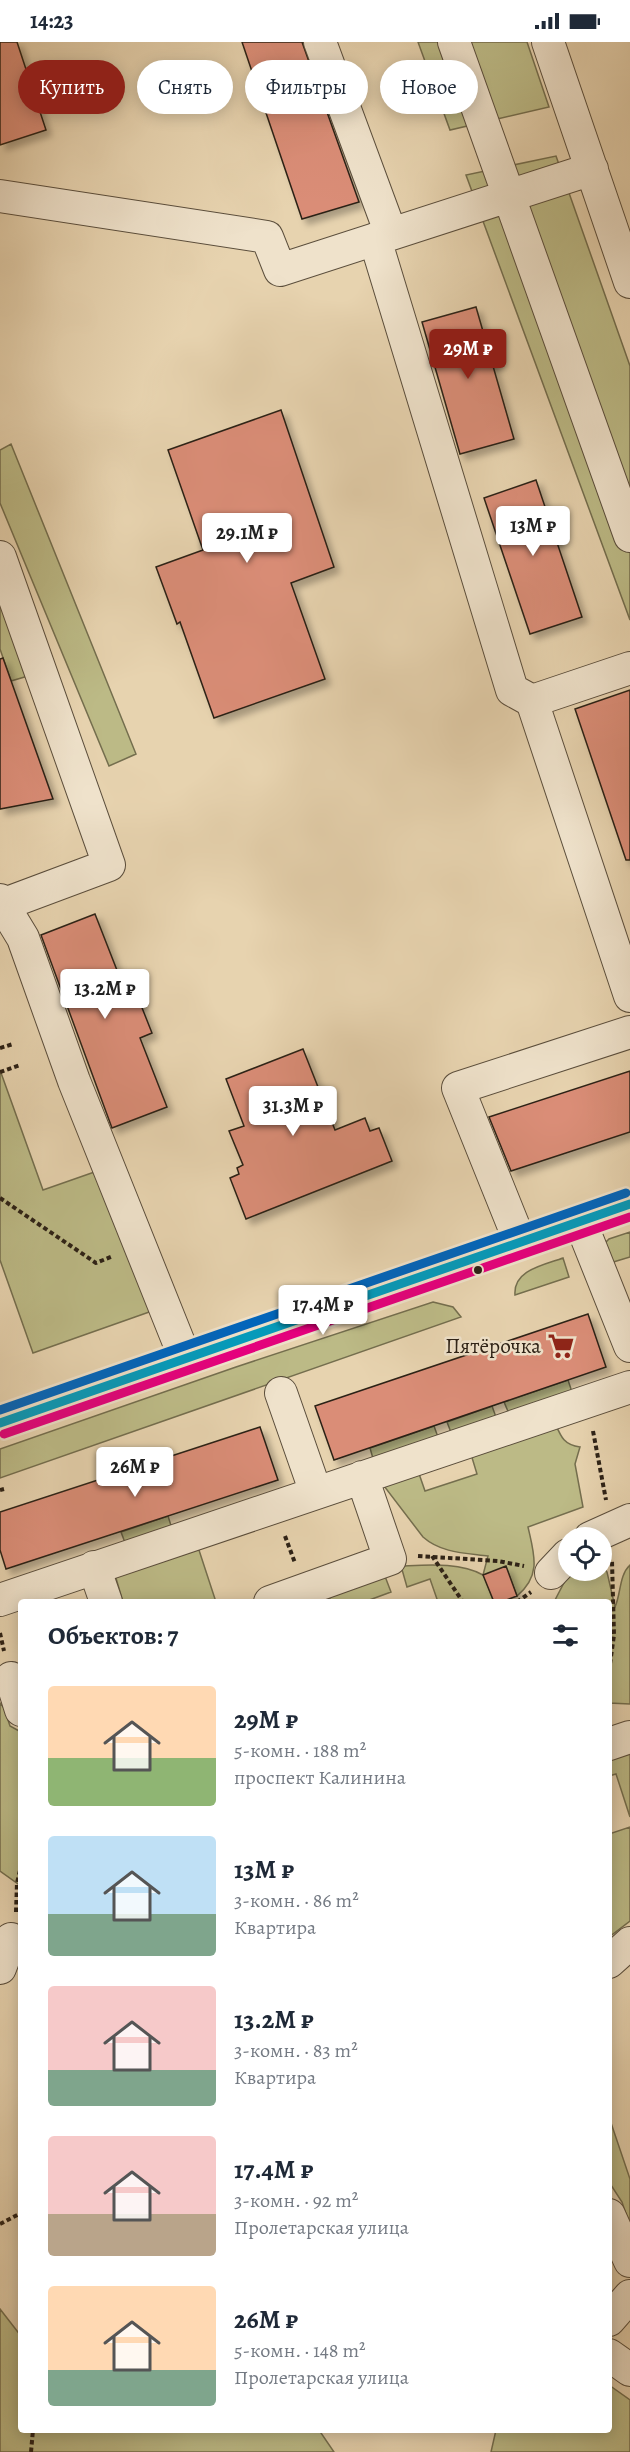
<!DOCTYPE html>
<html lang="ru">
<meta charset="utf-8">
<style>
:root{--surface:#fff;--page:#f6f6f7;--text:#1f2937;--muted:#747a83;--accent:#8f2418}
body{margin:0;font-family:Alegreya,serif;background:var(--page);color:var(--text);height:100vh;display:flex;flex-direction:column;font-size:22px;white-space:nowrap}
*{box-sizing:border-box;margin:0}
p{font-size:20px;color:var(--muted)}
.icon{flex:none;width:33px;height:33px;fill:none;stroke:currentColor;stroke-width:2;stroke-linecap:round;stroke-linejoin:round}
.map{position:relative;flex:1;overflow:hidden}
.details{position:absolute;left:18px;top:1557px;width:594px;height:834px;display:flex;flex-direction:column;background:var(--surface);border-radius:6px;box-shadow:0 3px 15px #0003}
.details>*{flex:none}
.hud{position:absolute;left:18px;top:18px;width:594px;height:54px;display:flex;gap:12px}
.fabs{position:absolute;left:558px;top:1485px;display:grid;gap:12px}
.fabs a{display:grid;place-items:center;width:54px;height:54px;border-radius:50%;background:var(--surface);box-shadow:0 3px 15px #0003;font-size:30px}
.price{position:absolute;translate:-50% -51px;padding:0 14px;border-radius:6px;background:#fff;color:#222;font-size:20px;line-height:39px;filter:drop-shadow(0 2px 3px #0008)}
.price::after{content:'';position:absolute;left:50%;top:36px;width:18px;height:14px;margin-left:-9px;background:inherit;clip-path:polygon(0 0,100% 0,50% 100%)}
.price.active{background:var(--accent);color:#fff}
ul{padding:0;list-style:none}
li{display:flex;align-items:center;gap:18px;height:150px;padding:0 30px}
li span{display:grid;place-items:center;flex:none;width:168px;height:120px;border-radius:6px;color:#555}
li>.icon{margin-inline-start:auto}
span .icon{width:72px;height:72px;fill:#fffc;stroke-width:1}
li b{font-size:26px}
h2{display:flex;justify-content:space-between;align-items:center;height:72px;padding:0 30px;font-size:26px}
.chip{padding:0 21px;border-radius:27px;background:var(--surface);box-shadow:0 3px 15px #0003;font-size:21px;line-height:54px}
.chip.active{background:var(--accent);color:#fff}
.status{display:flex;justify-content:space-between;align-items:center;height:42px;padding:0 30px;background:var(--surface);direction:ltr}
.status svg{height:16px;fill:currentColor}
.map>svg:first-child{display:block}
.green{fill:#bcba86;stroke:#746e4e;stroke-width:1.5}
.building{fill:#da8d77;stroke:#2c2116;stroke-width:1.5;filter:url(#shadow)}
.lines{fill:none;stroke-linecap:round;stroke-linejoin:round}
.minor-casing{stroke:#5b4e3c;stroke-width:34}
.path{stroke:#2c2116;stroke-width:4;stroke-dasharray:4.5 3;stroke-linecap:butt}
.minor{stroke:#efe2cb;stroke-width:32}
.bus-1-casing{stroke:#efe2cb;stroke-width:14}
.bus-2-casing{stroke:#efe2cb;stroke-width:14}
.bus-3-casing{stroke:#efe2cb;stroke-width:14}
.bus-1{stroke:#049bbc;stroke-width:9}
.bus-2{stroke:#e5007d;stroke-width:9}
.bus-3{stroke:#0065bd;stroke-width:9}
.bus-dot{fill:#2c2116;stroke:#efe2cb;stroke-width:2}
.labels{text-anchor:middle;stroke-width:5;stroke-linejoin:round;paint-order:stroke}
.poi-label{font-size:21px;fill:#2c2116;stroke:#efe2cb;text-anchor:end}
</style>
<div class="status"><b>14:23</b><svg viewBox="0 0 49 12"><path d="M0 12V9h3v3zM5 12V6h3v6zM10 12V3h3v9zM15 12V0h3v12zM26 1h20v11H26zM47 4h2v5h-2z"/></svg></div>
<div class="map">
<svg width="630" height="2410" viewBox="0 0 630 2410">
<defs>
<filter id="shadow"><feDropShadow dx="5.5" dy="5.5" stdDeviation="3" flood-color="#0004"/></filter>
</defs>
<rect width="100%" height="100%" fill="#e7d3af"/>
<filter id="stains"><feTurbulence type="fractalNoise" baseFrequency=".00333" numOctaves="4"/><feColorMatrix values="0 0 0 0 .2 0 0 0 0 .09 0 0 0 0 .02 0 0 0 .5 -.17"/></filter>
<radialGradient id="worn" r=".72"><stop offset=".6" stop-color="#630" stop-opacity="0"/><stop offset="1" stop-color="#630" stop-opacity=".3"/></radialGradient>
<!-- green -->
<path class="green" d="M 418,0 L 527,0 L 549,65 L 450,88 Z
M 556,114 L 630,324 L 630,578 L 466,133 Z
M 11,402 L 136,712 L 109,724 L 0,461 L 0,408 Z
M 0,557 L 28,634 L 11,639 L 0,607 Z
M 0,1028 L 43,1148 L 103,1127 L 152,1269 L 33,1311 L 0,1218 Z
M 630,1190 L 630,1215 L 610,1221 L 604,1202 L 609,1197 Z
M 563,1216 L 569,1235 L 515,1253 C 513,1228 544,1223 563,1216 Z
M 433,1260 L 453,1265 L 461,1275 L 0,1436 L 0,1407 L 236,1325 Z
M 568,1338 L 573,1353 L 510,1374 L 504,1360 Z
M 492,1364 L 497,1378 L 452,1393 L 447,1380 Z
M 555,1381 C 561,1395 564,1403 580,1405 L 575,1422 L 583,1465 L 528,1485 C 534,1512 542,1533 517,1554 L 506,1525 L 484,1534 L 494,1560 L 438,1560 L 430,1537 L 407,1545 L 401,1524 C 427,1523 460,1520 483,1533 L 488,1514 C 465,1511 441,1511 423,1495 L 384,1444 L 416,1423 L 425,1449 L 477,1432 L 470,1409 Z
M 434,1384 L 439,1398 L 374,1420 L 370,1406 Z
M 168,1474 L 173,1490 L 127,1506 L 121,1490 Z
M 196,1499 L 216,1560 L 123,1560 L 113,1526 Z
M 602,1523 L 607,1530 L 615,1565 C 621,1552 619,1533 630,1523 L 630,1662 L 609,1661 L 609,1560 L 554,1560 L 567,1535 L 574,1529 L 602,1528 Z
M 383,1529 L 391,1550 L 364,1560 L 331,1560 L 327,1548 Z
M 0,1661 L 4,1666 L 10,1684 L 21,1690 L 21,1844 L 0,1829 Z
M 630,1707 L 630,1775 L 616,1732 L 609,1734 L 609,1714 Z
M 630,1785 L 630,1879 L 609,1895 L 609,1792 Z
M 609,2075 L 630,2137 L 630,2184 L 622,2160 L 609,2140 Z
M 0,2267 L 21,2294 L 21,2388 L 319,2388 L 334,2410 L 0,2410 Z
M 609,2343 L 630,2358 L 630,2410 L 491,2410 L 496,2388 L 609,2388 Z"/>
<!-- building -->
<path class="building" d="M 0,0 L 17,0 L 46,88 L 0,103 Z
M 242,0 L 302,0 L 359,160 L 302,177 Z
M 476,265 L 514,397 L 460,412 L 422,280 Z
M 281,368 L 334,525 L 291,541 L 325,637 L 214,676 L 180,580 L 177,582 L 156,525 L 203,508 L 168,408 Z
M 536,438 L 582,575 L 530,592 L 484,456 Z
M 3,616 L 53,757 L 0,767 L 0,617 Z
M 630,648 L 630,818 L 626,818 L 575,667 Z
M 95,872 L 122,941 L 131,938 L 152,991 L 140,996 L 167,1065 L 112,1086 L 41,893 Z
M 303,1007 L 335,1088 L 365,1076 L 370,1089 L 379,1086 L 392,1119 L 246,1177 L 230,1136 L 239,1132 L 237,1126 L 243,1123 L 229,1089 L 244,1084 L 226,1037 Z
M 630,1029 L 630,1090 L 511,1129 L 489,1075 Z
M 588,1272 L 606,1325 L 334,1418 L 315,1364 Z
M 260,1385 L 278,1438 L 6,1527 L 0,1508 L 0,1470 Z
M 506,1524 L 517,1554 L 501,1560 L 494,1560 L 483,1533 Z"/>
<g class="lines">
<!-- minor casing -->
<g class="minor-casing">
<path id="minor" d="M 320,0 L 391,192
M 454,0 L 630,494
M 548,0 L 630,240
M 0,154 L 267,195 L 280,228 L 592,127
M 375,197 L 512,648 L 532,659
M 0,515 L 109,823 L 2,863
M 630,626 L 532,659 L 630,954
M 0,858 L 23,896 L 74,1039 L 185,1316
M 580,1179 L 630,1304
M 520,1200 L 458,1046 L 630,990
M 281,1351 L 316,1451
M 0,1381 L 630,1162
M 590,1496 L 630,1478
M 94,1525 L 106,1560
M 551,1531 L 568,1513
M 0,1558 L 630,1345
M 270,1560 L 390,1517 L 362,1435
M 11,1636 L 21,1668
M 609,1702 L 630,1695
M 609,1920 L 630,1901
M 0,1926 L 11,1897
M 609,2173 L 630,2219
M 609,2278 L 630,2254
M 609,2313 L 630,2328"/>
</g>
<!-- path -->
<path class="path" d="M 0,1006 L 13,1002
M 0,1030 L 20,1023
M 0,1156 L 96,1221 L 113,1214
M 593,1389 L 606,1458
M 0,1448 L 4,1447
M 285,1494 L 295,1521
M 418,1514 L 498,1519 L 524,1524
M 432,1514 L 463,1560
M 517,1560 L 531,1550
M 0,1591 L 4,1609
M 609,1629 L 614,1593 L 612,1519
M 16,1870 L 17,1841 L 21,1824
M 0,2182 L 21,2171
M 31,2410 L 33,2388"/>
<!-- minor -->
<use href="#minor" class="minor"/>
<!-- bus-1 casing -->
<g class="bus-1-casing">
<path id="bus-1" d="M 0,1381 L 630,1162"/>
</g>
<!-- bus-2 casing -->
<g class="bus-2-casing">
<path id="bus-2" d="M 4,1392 L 630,1175"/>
</g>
<!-- bus-3 casing -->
<g class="bus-3-casing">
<path id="bus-3" d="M 0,1368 L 626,1151"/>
</g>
<!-- bus-1 -->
<use href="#bus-1" class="bus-1"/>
<!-- bus-2 -->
<use href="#bus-2" class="bus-2"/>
<!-- bus-3 -->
<use href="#bus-3" class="bus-3"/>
</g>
<!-- icons -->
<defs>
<g id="supermarket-bare" transform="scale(2.07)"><path d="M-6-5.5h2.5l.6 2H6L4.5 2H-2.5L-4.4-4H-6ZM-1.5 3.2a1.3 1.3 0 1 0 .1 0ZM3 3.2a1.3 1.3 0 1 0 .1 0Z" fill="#8f2418" stroke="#efe2cb" stroke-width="2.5" paint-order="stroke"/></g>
</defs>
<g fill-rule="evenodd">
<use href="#supermarket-bare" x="561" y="1304"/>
</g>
<!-- markers -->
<circle class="bus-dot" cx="478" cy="1228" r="5"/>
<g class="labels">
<!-- poi labels -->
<g class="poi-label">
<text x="541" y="1311">Пятёрочка</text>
</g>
</g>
<rect width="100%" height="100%" filter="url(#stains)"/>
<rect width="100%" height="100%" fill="url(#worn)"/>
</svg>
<div class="fabs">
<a><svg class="icon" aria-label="locate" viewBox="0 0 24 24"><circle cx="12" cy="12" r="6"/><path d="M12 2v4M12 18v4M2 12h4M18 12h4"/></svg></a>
</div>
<b class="price active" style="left:468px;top:338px">29M ₽</b>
<b class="price" style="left:533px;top:515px">13M ₽</b>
<b class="price" style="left:247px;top:522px">29.1M ₽</b>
<b class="price" style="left:105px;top:978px">13.2M ₽</b>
<b class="price" style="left:293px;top:1095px">31.3M ₽</b>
<b class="price" style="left:323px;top:1294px">17.4M ₽</b>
<b class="price" style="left:135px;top:1456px">26M ₽</b>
<div class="hud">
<a class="chip active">Купить</a>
<a class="chip">Снять</a>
<a class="chip">Фильтры</a>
<a class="chip">Новое</a>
</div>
<section class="details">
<h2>Объектов: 7<svg class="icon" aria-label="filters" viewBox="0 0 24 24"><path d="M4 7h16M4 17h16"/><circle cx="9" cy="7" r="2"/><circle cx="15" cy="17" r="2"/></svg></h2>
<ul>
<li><span style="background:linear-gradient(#ffd9b3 60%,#8fb573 0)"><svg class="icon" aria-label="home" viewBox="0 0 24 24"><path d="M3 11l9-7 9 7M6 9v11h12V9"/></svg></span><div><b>29M ₽</b><p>5-комн. · 188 m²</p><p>проспект Калинина</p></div></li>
<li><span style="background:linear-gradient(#bfe0f5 65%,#7fa58c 0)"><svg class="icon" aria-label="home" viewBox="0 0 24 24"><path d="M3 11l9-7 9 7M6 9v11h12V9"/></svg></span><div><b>13M ₽</b><p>3-комн. · 86 m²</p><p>Квартира</p></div></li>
<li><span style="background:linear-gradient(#f6c9c9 70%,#7fa58c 0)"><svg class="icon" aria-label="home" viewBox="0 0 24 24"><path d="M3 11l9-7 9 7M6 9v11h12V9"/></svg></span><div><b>13.2M ₽</b><p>3-комн. · 83 m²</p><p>Квартира</p></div></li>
<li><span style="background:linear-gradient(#f6c9c9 65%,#b9a48a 0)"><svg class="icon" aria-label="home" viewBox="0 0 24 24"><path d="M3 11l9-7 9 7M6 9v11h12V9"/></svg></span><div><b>17.4M ₽</b><p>3-комн. · 92 m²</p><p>Пролетарская улица</p></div></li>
<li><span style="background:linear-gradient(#ffd9b3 70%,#7fa58c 0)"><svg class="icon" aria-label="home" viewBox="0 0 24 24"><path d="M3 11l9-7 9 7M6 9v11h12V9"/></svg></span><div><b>26M ₽</b><p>5-комн. · 148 m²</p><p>Пролетарская улица</p></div></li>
</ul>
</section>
</div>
